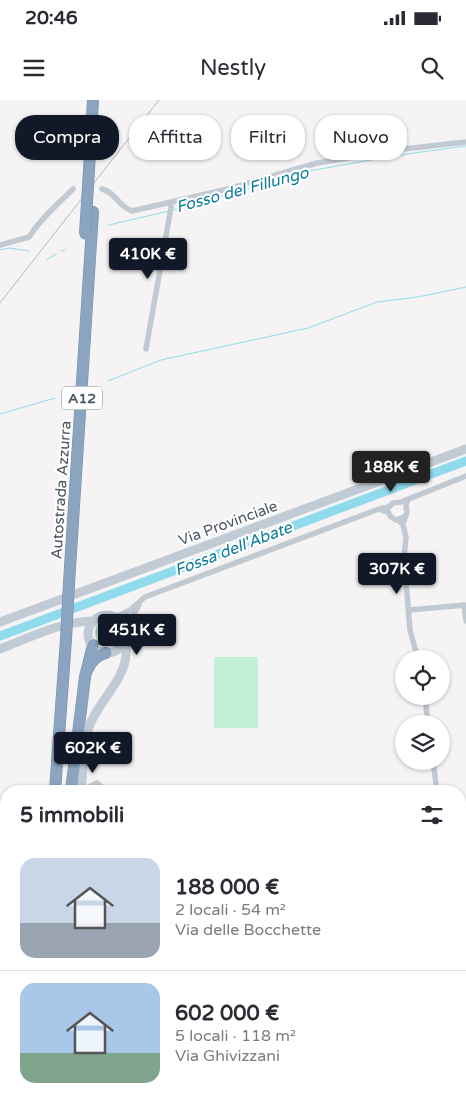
<!DOCTYPE html>
<html lang="it">
<meta charset="utf-8">
<style>
:root{--surface:#fff;--page:#f2f2f3;--text:#2b2b33;--muted:#7c7c81;--line:#e1e1e2;--accent:#111827}
body{margin:0;font-family:"Varela Round",sans-serif;background:var(--page);color:var(--text);height:100vh;display:flex;flex-direction:column;font-size:19px;white-space:nowrap}
*{box-sizing:border-box;margin:0}
p{font-size:16px;color:var(--muted)}
.icon{flex:none;width:28px;height:28px;fill:none;stroke:currentColor;stroke-width:2;stroke-linecap:round;stroke-linejoin:round}
.map{position:relative;flex:1;overflow:hidden}
.drawer{position:absolute;left:0px;top:685px;width:466px;height:320px;display:flex;flex-direction:column;background:var(--surface);border-radius:20px 20px 0 0;box-shadow:0 1px 4px #0004}
.drawer>*{flex:none}
.top-card{position:absolute;left:15px;top:15px;width:436px;height:45px;display:flex;gap:10px}
.fabs{position:absolute;left:395px;top:550px;display:grid;gap:10px}
.fabs a{display:grid;place-items:center;width:55px;height:55px;border-radius:50%;background:var(--surface);box-shadow:0 1px 4px #0004;font-size:25px}
.price{position:absolute;translate:-50% -42px;padding:0 11px;border-radius:5px;background:var(--accent);color:#fff;font-size:16px;line-height:32px;filter:drop-shadow(0 1px 2px #0008)}
.price::after{content:'';position:absolute;left:50%;top:30px;width:15px;height:11px;margin-left:-8px;background:inherit;clip-path:polygon(0 0,100% 0,50% 100%)}
.price.current{background:#222;color:#fff}
ul{padding:0;list-style:none}
li{display:flex;align-items:center;gap:15px;height:125px;padding:0 20px}
li+li{border-top:1px solid var(--line)}
li span{display:grid;place-items:center;flex:none;width:140px;height:100px;border-radius:15px;color:#555}
li>.icon{margin-inline-start:auto}
span .icon{width:60px;height:60px;fill:#fffc;stroke-width:1}
li b{font-size:21px}
h2{display:flex;justify-content:space-between;align-items:center;height:60px;padding:0 20px;font-size:21px}
.tag{padding:0 18px;border-radius:20px;background:var(--surface);box-shadow:0 1px 4px #0004;font-size:18px;line-height:45px}
.tag.current{background:var(--accent);color:#fff}
.status{display:flex;justify-content:space-between;align-items:center;height:35px;padding:0 25px;background:var(--surface);direction:ltr}
.status svg{height:14px;fill:currentColor}
header{display:flex;justify-content:space-between;align-items:center;height:65px;padding:0 20px;background:var(--surface);font-size:22px;font-weight:600}
.map>svg:first-child{display:block}
.grass{fill:url(#grass-tufts)}
.park{fill:#c3f1d5}
.lines{fill:none;stroke-linecap:round;stroke-linejoin:round}
.stream{stroke:#90daee;stroke-width:1}
.river{stroke:#90daee;stroke-width:9}
.highway-casing{stroke:#7690ad;stroke-width:12}
.street{stroke:#c1cad2;stroke-width:5.5}
.secondary{stroke:#c1cbd6;stroke-width:9}
.highway{stroke:#8ba5c1;stroke-width:11}
.rail{stroke:#b5b8bd;stroke-width:1}
.highway-bridge-casing{stroke:#7690ad;stroke-width:12;stroke-linecap:butt}
.highway-bridge{stroke:#8ba5c1;stroke-width:11}
.labels{text-anchor:middle;stroke-width:4.5;stroke-linejoin:round;paint-order:stroke}
.shield{fill:#fff;stroke:#808990;stroke-width:1}
.shield-label{font-size:14px;font-weight:bold;fill:#4a5661}
.street-label{font-size:15px;fill:#4a5661;stroke:#fff}
.water-label{font-size:16px;font-style:italic;fill:#0c7c9b;stroke:#fff}
</style>
<div class="status"><b>20:46</b><svg viewBox="0 0 49 12"><path d="M0 12V9h3v3zM5 12V6h3v6zM10 12V3h3v9zM15 12V0h3v12zM26 1h20v11H26zM47 4h2v5h-2z"/></svg></div>
<header><svg class="icon" aria-label="menu" viewBox="0 0 24 24"><path d="M4 6h16M4 12h16M4 18h16"/></svg>Nestly<svg class="icon" aria-label="search" viewBox="0 0 24 24"><circle cx="10" cy="10" r="6"/><path d="M15 15l6 6"/></svg></header>
<div class="map">
<svg width="466" height="1005" viewBox="0 0 466 1005">
<defs>
<pattern id="grass-tufts" width="24" height="20" patternUnits="userSpaceOnUse" patternTransform="scale(1.25)"><rect width="24" height="20" fill="#c3f1d5"/><path d="M3 7l-1-3M5 7V3M7 7l1-3M15 17l-1-3M17 17v-4M19 17l1-3" fill="none" stroke="#a0c6b0"/></pattern>
</defs>
<rect width="100%" height="100%" fill="#f5f3f3"/>
<!-- grass -->
<path class="grass" d="M95 533a13 13 0 1 1 26 0a13 13 0 1 1-26 0Z"/>
<!-- park -->
<path class="park" d="M 214,557 L 258,557 L 258,628 L 214,628 Z"/>
<g class="lines">
<!-- stream -->
<path class="stream" d="M 173,110 L 309,71 L 399,55 L 466,46
M 109,125 L 169,111
M 0,150 L 9,148 L 29,151
M 61,151 L 65,150
M 46,160 L 56,154
M 108,281 L 161,260 L 308,228 L 377,202 L 418,197 L 466,187
M 0,314 L 55,298"/>
<!-- river -->
<path class="river" d="M 0,536 L 466,361"/>
<!-- highway casing -->
<g class="highway-casing">
<path id="highway" d="M 90,54 L 93,0
M 69,483 L 93,112
M 88,569 C 91,561 99,554 106,553
M 55,691 L 66,539
M 71,691 L 85,577 L 93,545
M 0,764 L 6,764
M 0,875 L 6,889
M 0,991 L 6,957
M 13,1005 L 15,999
M 54,1005 L 56,999
M 67,1005 L 68,999"/>
</g>
<!-- street -->
<path class="street" d="M 102,89 C 115,92 119,107 132,111 L 228,89 L 317,63 L 404,49 L 466,42
M 0,145 L 29,137 C 41,118 58,104 73,89
M 146,249 L 172,102
M 381,410 L 388,412 L 391,417 L 396,420 L 404,417
M 399,420 L 403,425 L 406,437 L 404,458 L 410,530 L 418,559
M 404,421 L 407,412 L 406,406 L 408,399
M 464,505 L 466,521
M 409,510 L 466,505
M 116,517 L 130,510 L 145,497 L 379,409 L 389,407 L 393,403 L 401,402 L 466,376
M 126,529 L 139,505
M 425,596 L 428,624
M 433,661 L 437,691
M 90,691 L 91,686 L 97,683 L 106,691
M 460,757 L 466,760"/>
<!-- secondary -->
<path class="secondary" d="M88 534a19 19 0 1 1 38 0a19 19 0 1 1-38 0Z
M 0,522 L 466,349
M 0,549 C 29,538 62,521 93,521
M 81,691 C 83,673 83,648 88,630 C 97,599 133,577 125,541
M 83,1005 L 85,999"/>
<!-- highway -->
<use href="#highway" class="highway"/>
<!-- rail -->
<path class="rail" d="M 0,203 L 159,0"/>
<!-- highway-bridge casing -->
<g class="highway-bridge-casing">
<path id="highway-bridge" d="M 85,134 L 90,54
M 66,539 L 69,483"/>
</g>
<!-- highway-bridge -->
<use href="#highway-bridge" class="highway-bridge"/>
</g>
<g class="labels">
<!-- shield labels -->
<rect class="shield" x="62" y="286.5" width="40" height="23" rx="4"/>
<g class="shield-label">
<text x="82" y="303">A12</text>
</g>
<!-- street labels -->
<g class="street-label">
<text transform="translate(61 390) rotate(-86)" y="5">Autostrada Azzurra</text>
<text transform="translate(228 423) rotate(-20)" y="5">Via Provinciale</text>
</g>
<!-- water labels -->
<g class="water-label">
<text transform="translate(242 89) rotate(-15)" y="6">Fosso del Fillungo</text>
<text transform="translate(233 448) rotate(-21)" y="6">Fossa dell'Abate</text>
</g>
</g>
</svg>
<div class="fabs">
<a><svg class="icon" aria-label="locate" viewBox="0 0 24 24"><circle cx="12" cy="12" r="6"/><path d="M12 2v4M12 18v4M2 12h4M18 12h4"/></svg></a>
<a><svg class="icon" aria-label="layers" viewBox="0 0 24 24"><path d="M12 4l9 5-9 5-9-5zM3 14l9 5 9-5"/></svg></a>
</div>
<b class="price" style="left:148px;top:180px">410K €</b>
<b class="price current" style="left:391px;top:393px">188K €</b>
<b class="price" style="left:397px;top:495px">307K €</b>
<b class="price" style="left:137px;top:556px">451K €</b>
<b class="price" style="left:93px;top:674px">602K €</b>
<div class="top-card">
<a class="tag current">Compra</a>
<a class="tag">Affitta</a>
<a class="tag">Filtri</a>
<a class="tag">Nuovo</a>
</div>
<section class="drawer">
<h2>5 immobili<svg class="icon" aria-label="filters" viewBox="0 0 24 24"><path d="M4 7h16M4 17h16"/><circle cx="9" cy="7" r="2"/><circle cx="15" cy="17" r="2"/></svg></h2>
<ul>
<li><span style="background:linear-gradient(#c9d6e8 65%,#9aa5b1 0)"><svg class="icon" aria-label="home" viewBox="0 0 24 24"><path d="M3 11l9-7 9 7M6 9v11h12V9"/></svg></span><div><b>188 000 €</b><p>2 locali · 54 m²</p><p>Via delle Bocchette</p></div></li>
<li><span style="background:linear-gradient(#a9c7e8 70%,#7fa58c 0)"><svg class="icon" aria-label="home" viewBox="0 0 24 24"><path d="M3 11l9-7 9 7M6 9v11h12V9"/></svg></span><div><b>602 000 €</b><p>5 locali · 118 m²</p><p>Via Ghivizzani</p></div></li>
</ul>
</section>
</div>
